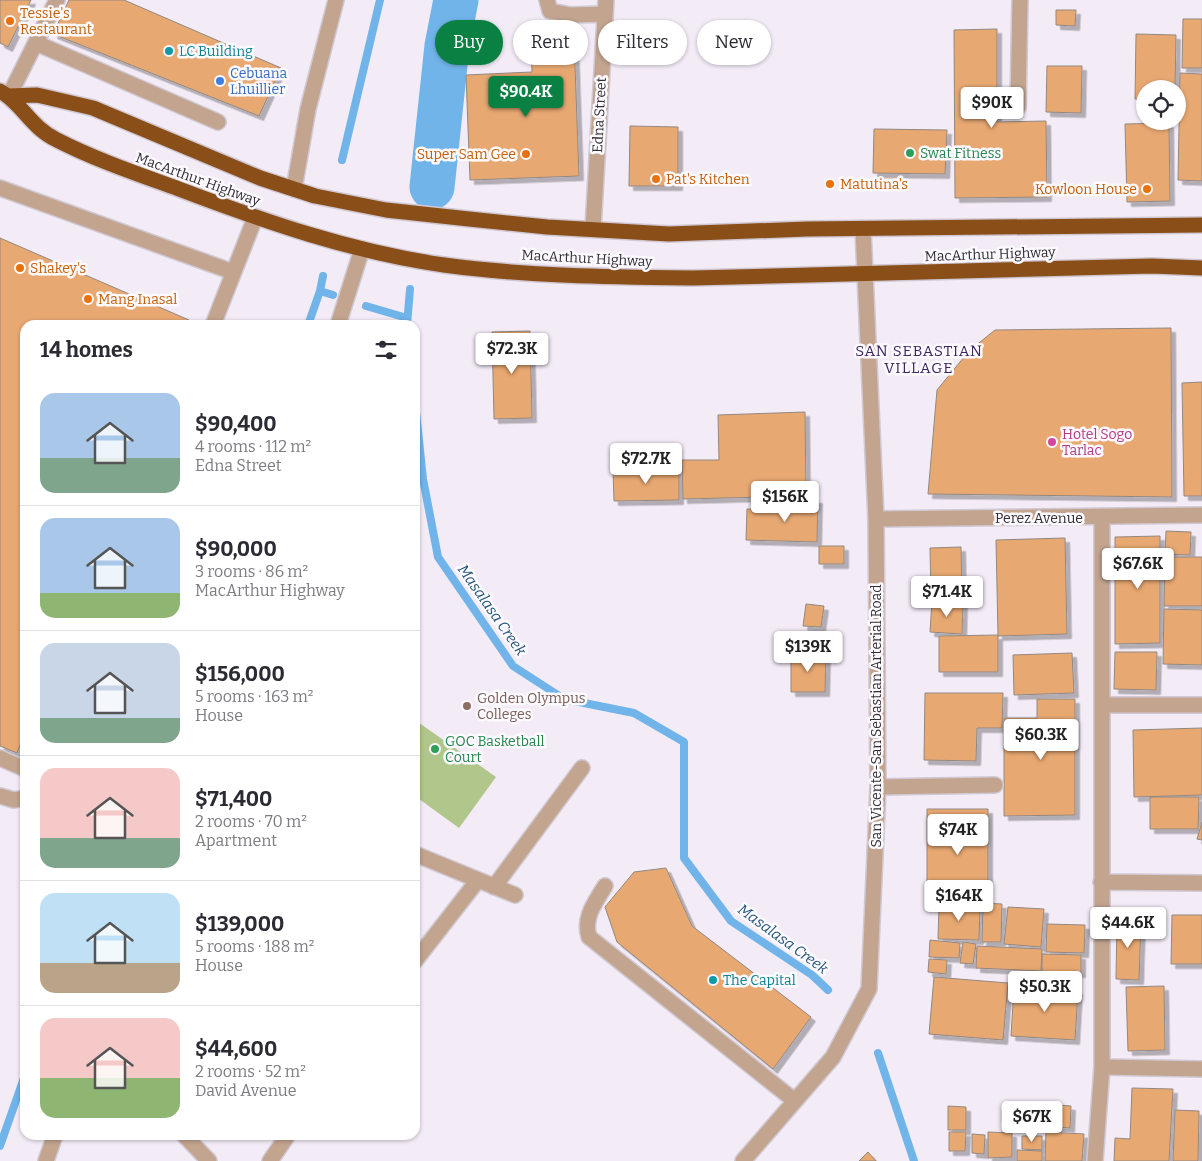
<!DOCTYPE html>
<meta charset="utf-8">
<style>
:root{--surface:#fff;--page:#f2f2f3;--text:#2b2b33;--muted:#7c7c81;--line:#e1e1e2;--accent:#0b8043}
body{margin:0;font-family:Bitter,serif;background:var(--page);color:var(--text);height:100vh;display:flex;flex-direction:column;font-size:19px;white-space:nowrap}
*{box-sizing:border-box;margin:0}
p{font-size:16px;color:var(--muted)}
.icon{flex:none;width:28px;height:28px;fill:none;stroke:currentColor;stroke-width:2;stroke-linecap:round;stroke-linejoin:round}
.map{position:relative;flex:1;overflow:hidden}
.side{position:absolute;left:20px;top:320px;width:400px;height:820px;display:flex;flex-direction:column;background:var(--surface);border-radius:15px;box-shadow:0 1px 4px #0004}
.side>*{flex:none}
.hud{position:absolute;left:435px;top:20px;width:475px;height:45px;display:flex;gap:10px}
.tools{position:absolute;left:1136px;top:80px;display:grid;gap:10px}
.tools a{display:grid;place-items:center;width:50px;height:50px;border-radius:50%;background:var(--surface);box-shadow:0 1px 4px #0004;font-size:25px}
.price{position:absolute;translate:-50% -42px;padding:0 11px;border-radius:5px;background:#fff;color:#222;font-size:16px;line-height:32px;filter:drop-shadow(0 1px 2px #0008)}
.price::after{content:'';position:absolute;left:50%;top:30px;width:15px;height:11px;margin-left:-8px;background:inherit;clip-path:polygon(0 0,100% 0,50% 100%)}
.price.selected{background:var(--accent);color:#fff}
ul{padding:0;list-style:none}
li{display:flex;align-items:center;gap:15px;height:125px;padding:0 20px}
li+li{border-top:1px solid var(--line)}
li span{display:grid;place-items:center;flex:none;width:140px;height:100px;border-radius:15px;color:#555}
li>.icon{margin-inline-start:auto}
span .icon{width:60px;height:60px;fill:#fffc;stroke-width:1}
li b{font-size:21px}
h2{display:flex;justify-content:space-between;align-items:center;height:60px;padding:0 20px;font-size:21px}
.pill{padding:0 18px;border-radius:22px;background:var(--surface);box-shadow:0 1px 4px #0004;font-size:18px;line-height:45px}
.pill.selected{background:var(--accent);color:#fff}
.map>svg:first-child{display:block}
.green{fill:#b1c68a}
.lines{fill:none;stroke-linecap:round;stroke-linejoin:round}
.stream{stroke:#71b4e9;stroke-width:8}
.river{stroke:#71b4e9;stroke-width:45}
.building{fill:#e8a872;stroke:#928881;filter:url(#shadow)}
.minor-casing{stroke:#d0c9d3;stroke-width:18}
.highway-casing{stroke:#d0c9d3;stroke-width:18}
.minor{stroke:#c2a48f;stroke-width:15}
.highway{stroke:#8a4e19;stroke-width:15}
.food-dot{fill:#e8710a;stroke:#fdfaff;stroke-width:2}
.culture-dot{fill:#0f9aa8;stroke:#fdfaff;stroke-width:2}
.shop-dot{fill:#3f7fe0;stroke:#fdfaff;stroke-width:2}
.leisure-dot{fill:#2e9e5b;stroke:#fdfaff;stroke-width:2}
.hotel-dot{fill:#d1479c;stroke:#fdfaff;stroke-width:2}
.education-dot{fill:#8d6e63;stroke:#fdfaff;stroke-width:2}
.labels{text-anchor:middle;stroke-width:5;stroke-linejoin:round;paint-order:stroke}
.food-label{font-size:14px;fill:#c56008;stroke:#fdfaff;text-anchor:start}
.culture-label{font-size:14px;fill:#0d838f;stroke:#fdfaff;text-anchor:start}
.shop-label{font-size:14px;fill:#366cbe;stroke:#fdfaff;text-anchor:start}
.street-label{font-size:14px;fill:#312e32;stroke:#fdfaff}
.leisure-label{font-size:14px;fill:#27864d;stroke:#fdfaff;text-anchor:start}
.hotel-label{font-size:14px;fill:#b23c85;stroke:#fdfaff;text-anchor:start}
.education-label{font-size:14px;fill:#785e54;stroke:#fdfaff;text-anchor:start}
.neighbourhood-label{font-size:15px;letter-spacing:1px;fill:#3b245f;stroke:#fdfaff}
.water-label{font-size:15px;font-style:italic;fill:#235478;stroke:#fdfaff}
</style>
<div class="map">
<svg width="1202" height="1161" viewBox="0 0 1202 1161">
<defs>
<filter id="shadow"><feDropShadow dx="4.5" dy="4.5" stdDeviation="0" flood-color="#0004"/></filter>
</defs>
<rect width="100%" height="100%" fill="#f3ebf6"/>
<!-- green -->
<path class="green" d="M 415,720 L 496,777 L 459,828 L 415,796 Z"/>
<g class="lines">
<!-- stream -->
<path class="stream" d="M 342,160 L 380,0
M 320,291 L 333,295
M 366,306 L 407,318
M 308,325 L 320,291 L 323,276
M 407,325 L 410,289
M 415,402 L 423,479 L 438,557 L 513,666 L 564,699 L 634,713 L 684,742 L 684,858 L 731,921 L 812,975 L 828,990
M 878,1053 L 914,1161
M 0,1146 L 25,1075"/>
<!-- river -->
<path class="river" d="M 432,187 L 447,46 L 456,0"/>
</g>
<!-- building -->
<path class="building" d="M 0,0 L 31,0 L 8,47 L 0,43 Z
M 69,0 L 124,0 L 281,68 L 259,116 L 53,34 Z
M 1056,10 L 1076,10 L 1075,26 L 1056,25 Z
M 1183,19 L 1202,19 L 1202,68 L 1182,68 Z
M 997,29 L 997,122 L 1046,121 L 1047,197 L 955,198 L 954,30 Z
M 1136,34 L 1176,35 L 1175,89 L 1145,89 L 1145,100 L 1135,99 Z
M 574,38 L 579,176 L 470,180 L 466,75 L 532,72 L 531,40 Z
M 1047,66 L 1082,66 L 1081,113 L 1046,112 Z
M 1180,73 L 1202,74 L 1202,181 L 1178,180 Z
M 1169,123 L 1170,201 L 1127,202 L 1125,124 Z
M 630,126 L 678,127 L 678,186 L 629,186 Z
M 874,129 L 947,130 L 945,174 L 873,173 Z
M 0,238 L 189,320 L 187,325 L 25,325 L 25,733 L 17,753 L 0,746 Z
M 1171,328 L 1172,497 L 928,494 L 937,390 L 969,351 L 995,330 Z
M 530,331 L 532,418 L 494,419 L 492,332 Z
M 1202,382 L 1202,496 L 1184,496 L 1182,383 Z
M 805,412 L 806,496 L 683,499 L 682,460 L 719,460 L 718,415 Z
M 679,469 L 679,500 L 614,501 L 613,470 Z
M 797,499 L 818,499 L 817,542 L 746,540 L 747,509 L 796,511 Z
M 1166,531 L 1191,532 L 1190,555 L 1165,554 Z
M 1160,536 L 1160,643 L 1115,644 L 1115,537 Z
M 1065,538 L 1067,634 L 998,636 L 996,540 Z
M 819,546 L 844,546 L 844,564 L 819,564 Z
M 961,547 L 962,597 L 931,598 L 930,548 Z
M 1165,557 L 1202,557 L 1202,606 L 1164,606 Z
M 932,601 L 963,603 L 962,634 L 930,632 Z
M 806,604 L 824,606 L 821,627 L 803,626 Z
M 1164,609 L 1202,610 L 1202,665 L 1163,664 Z
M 998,635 L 998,672 L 939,672 L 939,636 Z
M 1115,652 L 1157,652 L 1156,690 L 1114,689 Z
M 1072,653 L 1074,693 L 1014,695 L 1013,655 Z
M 791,655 L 826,655 L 825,692 L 791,692 Z
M 925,693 L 1003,693 L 1002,728 L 977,728 L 976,761 L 924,760 Z
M 1037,699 L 1075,699 L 1075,815 L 1004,816 L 1004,718 L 1037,718 Z
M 1202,728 L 1202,795 L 1134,797 L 1133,730 Z
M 1150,797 L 1199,797 L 1198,829 L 1150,829 Z
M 927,809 L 988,809 L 988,902 L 927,902 Z
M 1202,822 L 1202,840 L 1197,839 Z
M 666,868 L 692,926 L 811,1017 L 773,1069 L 617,942 L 605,907 L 634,872 Z
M 983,903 L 1002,904 L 1001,942 L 982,942 Z
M 939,905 L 980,906 L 979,940 L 938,939 Z
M 1008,907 L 1044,909 L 1041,947 L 1004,944 Z
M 1172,915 L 1202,915 L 1202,964 L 1171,964 Z
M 1117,918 L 1141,919 L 1139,980 L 1116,979 Z
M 1047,924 L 1085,925 L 1084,953 L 1046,952 Z
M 930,940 L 960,943 L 959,958 L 929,957 Z
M 963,942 L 976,944 L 973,964 L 960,963 Z
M 977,946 L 1042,949 L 1041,971 L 976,968 Z
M 1042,954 L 1081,955 L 1081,973 L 1042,972 Z
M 929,959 L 947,960 L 946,974 L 928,972 Z
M 1026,974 L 1076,977 L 1075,989 L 1026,985 Z
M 934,977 L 1008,983 L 1003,1040 L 929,1034 Z
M 1164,986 L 1165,1050 L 1128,1051 L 1126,987 Z
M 1014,987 L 1078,990 L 1075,1040 L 1011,1036 Z
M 1132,1088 L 1173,1089 L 1169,1161 L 1114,1161 L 1115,1138 L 1130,1139 Z
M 1044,1104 L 1071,1106 L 1070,1128 L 1043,1126 Z
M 948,1106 L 966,1107 L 966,1130 L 948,1130 Z
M 1014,1108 L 1025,1108 L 1025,1125 L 1013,1125 Z
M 1027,1108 L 1041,1108 L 1041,1126 L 1027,1126 Z
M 1002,1110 L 1012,1110 L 1012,1122 L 1002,1122 Z
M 1175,1110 L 1199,1111 L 1198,1161 L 1173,1161 Z
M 949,1132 L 966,1132 L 965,1151 L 949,1151 Z
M 988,1132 L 1012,1133 L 1012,1157 L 988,1158 Z
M 1046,1132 L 1084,1134 L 1082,1161 L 1045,1161 Z
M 972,1134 L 985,1135 L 984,1154 L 972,1153 Z
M 1022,1136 L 1042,1136 L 1042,1150 L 1022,1149 Z
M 1017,1150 L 1042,1151 L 1042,1161 L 1017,1161 Z
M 868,1152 L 876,1161 L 859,1161 Z"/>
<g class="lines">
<!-- minor casing -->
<g class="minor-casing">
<path id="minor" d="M 547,0 L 550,11 L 571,15 L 604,14
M 36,43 L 218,122
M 9,96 L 57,0
M 1018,107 L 1020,0
M 0,188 L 233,272
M 294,189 L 308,109 L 336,0
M 593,229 L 606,0
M 213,325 L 255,218
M 338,325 L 362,249
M 876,519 L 1202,515
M 1103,705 L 1202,705
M 0,758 L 25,769
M 878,787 L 995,785
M 0,796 L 14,800 L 25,798
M 415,854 L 515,895
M 1101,882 L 1202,883
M 605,886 C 595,903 583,917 589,937 L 795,1101
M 494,887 L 582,768
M 415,961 L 478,880
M 1102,1067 L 1202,1069
M 184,1135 L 209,1161
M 46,1161 L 55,1135
M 270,1161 L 288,1135
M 743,1161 L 833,1057 L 869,989 L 878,787 L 876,519 L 863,229
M 1095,1161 L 1102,1067 L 1102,517"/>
</g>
<!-- highway casing -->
<g class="highway-casing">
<path id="highway" d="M 0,91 C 22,103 30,127 57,140 C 96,160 138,174 179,189 C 266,222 352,252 444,265 C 524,276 612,277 693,278 L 1152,266 L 1202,268
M 9,96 L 37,95 L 93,108 L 260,178 L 315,196 L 386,210 L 469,219 L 547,227 L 669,234 L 807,229 L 1202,225"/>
</g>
<!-- minor -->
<use href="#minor" class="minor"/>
<!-- highway -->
<use href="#highway" class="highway"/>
</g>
<!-- markers -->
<g class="food-dot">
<circle cx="10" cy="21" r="5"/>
<circle cx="526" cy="154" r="5"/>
<circle cx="656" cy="179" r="5"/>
<circle cx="830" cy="184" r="5"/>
<circle cx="1147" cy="189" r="5"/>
<circle cx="20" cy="268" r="5"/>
<circle cx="88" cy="299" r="5"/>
</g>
<g class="culture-dot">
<circle cx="169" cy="51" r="5"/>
<circle cx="713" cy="980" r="5"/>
</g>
<circle class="shop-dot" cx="220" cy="81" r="5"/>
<g class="leisure-dot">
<circle cx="910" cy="153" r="5"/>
<circle cx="435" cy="749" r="5"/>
</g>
<circle class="hotel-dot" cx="1052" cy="442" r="5"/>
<circle class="education-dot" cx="467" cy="706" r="5"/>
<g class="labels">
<!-- food labels -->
<g class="food-label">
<text x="20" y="18">Tessie's<tspan x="20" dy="16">Restaurant</tspan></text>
<text x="516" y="159" text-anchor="end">Super Sam Gee</text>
<text x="666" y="184">Pat's Kitchen</text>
<text x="840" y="189">Matutina's</text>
<text x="1137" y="194" text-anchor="end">Kowloon House</text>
<text x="30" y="273">Shakey's</text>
<text x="98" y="304">Mang Inasal</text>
</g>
<!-- culture labels -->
<g class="culture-label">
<text x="179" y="56">LC Building</text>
<text x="723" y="985">The Capital</text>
</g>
<!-- shop labels -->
<g class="shop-label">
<text x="230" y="78">Cebuana<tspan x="230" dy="16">Lhuillier</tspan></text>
</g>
<!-- street labels -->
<g class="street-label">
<text transform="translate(599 115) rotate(-87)" y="5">Edna Street</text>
<text transform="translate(198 179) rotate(20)" y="5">MacArthur Highway</text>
<text transform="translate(990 254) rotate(-2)" y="5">MacArthur Highway</text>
<text transform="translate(587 258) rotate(3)" y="5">MacArthur Highway</text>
<text x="1039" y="523">Perez Avenue</text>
<text transform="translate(876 716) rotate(-90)" y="5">San Vicente-San Sebastian Arterial Road</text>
</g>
<!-- leisure labels -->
<g class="leisure-label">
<text x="920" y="158">Swat Fitness</text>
<text x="445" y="746">GOC Basketball<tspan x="445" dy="16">Court</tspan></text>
</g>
<!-- hotel labels -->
<g class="hotel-label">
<text x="1062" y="439">Hotel Sogo<tspan x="1062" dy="16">Tarlac</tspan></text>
</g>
<!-- education labels -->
<g class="education-label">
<text x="477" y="703">Golden Olympus<tspan x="477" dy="16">Colleges</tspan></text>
</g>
<!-- neighbourhood labels -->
<g class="neighbourhood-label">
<text x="919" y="356">SAN SEBASTIAN<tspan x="919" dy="17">VILLAGE</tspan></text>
</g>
<!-- water labels -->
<g class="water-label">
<text transform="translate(492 610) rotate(55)" y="5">Masalasa Creek</text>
<text transform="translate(783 939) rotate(36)" y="5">Masalasa Creek</text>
</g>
</g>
</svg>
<div class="tools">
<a><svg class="icon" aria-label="locate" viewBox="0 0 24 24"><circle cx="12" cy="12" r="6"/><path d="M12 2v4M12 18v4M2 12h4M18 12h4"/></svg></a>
</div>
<b class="price selected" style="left:526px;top:118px">$90.4K</b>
<b class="price" style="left:992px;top:129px">$90K</b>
<b class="price" style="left:512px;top:375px">$72.3K</b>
<b class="price" style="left:646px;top:485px">$72.7K</b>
<b class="price" style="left:785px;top:523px">$156K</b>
<b class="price" style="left:1138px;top:590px">$67.6K</b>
<b class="price" style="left:947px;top:618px">$71.4K</b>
<b class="price" style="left:808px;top:673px">$139K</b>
<b class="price" style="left:1041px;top:761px">$60.3K</b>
<b class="price" style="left:958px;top:856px">$74K</b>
<b class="price" style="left:959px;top:922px">$164K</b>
<b class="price" style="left:1128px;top:949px">$44.6K</b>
<b class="price" style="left:1045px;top:1013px">$50.3K</b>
<b class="price" style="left:1032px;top:1143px">$67K</b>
<div class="hud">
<a class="pill selected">Buy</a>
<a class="pill">Rent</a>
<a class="pill">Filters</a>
<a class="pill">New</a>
</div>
<section class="side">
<h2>14 homes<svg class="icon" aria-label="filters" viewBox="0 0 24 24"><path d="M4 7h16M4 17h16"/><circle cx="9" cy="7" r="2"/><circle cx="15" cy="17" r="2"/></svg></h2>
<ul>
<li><span style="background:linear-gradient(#a9c7e8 65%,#7fa58c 0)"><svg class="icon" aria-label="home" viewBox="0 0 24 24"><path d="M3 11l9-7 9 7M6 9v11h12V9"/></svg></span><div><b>$90,400</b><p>4 rooms · 112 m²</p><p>Edna Street</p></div></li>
<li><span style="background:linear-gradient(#a9c7e8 75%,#8fb573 0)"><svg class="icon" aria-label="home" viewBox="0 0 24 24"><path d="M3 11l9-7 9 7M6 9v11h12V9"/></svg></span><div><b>$90,000</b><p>3 rooms · 86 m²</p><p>MacArthur Highway</p></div></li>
<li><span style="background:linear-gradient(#c9d6e8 75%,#7fa58c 0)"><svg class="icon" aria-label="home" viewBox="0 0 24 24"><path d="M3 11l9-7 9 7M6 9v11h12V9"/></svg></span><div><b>$156,000</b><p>5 rooms · 163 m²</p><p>House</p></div></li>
<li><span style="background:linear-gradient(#f6c9c9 70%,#7fa58c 0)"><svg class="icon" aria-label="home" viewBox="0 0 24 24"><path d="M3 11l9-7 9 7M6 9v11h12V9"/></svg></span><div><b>$71,400</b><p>2 rooms · 70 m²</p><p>Apartment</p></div></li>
<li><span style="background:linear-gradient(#bfe0f5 70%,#b9a48a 0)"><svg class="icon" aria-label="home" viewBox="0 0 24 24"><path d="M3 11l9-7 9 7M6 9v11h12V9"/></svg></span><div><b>$139,000</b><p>5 rooms · 188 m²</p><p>House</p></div></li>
<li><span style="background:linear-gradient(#f6c9c9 60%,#8fb573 0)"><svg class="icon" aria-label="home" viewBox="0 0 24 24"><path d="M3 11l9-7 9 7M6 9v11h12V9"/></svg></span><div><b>$44,600</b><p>2 rooms · 52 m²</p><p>David Avenue</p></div></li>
</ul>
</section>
</div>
